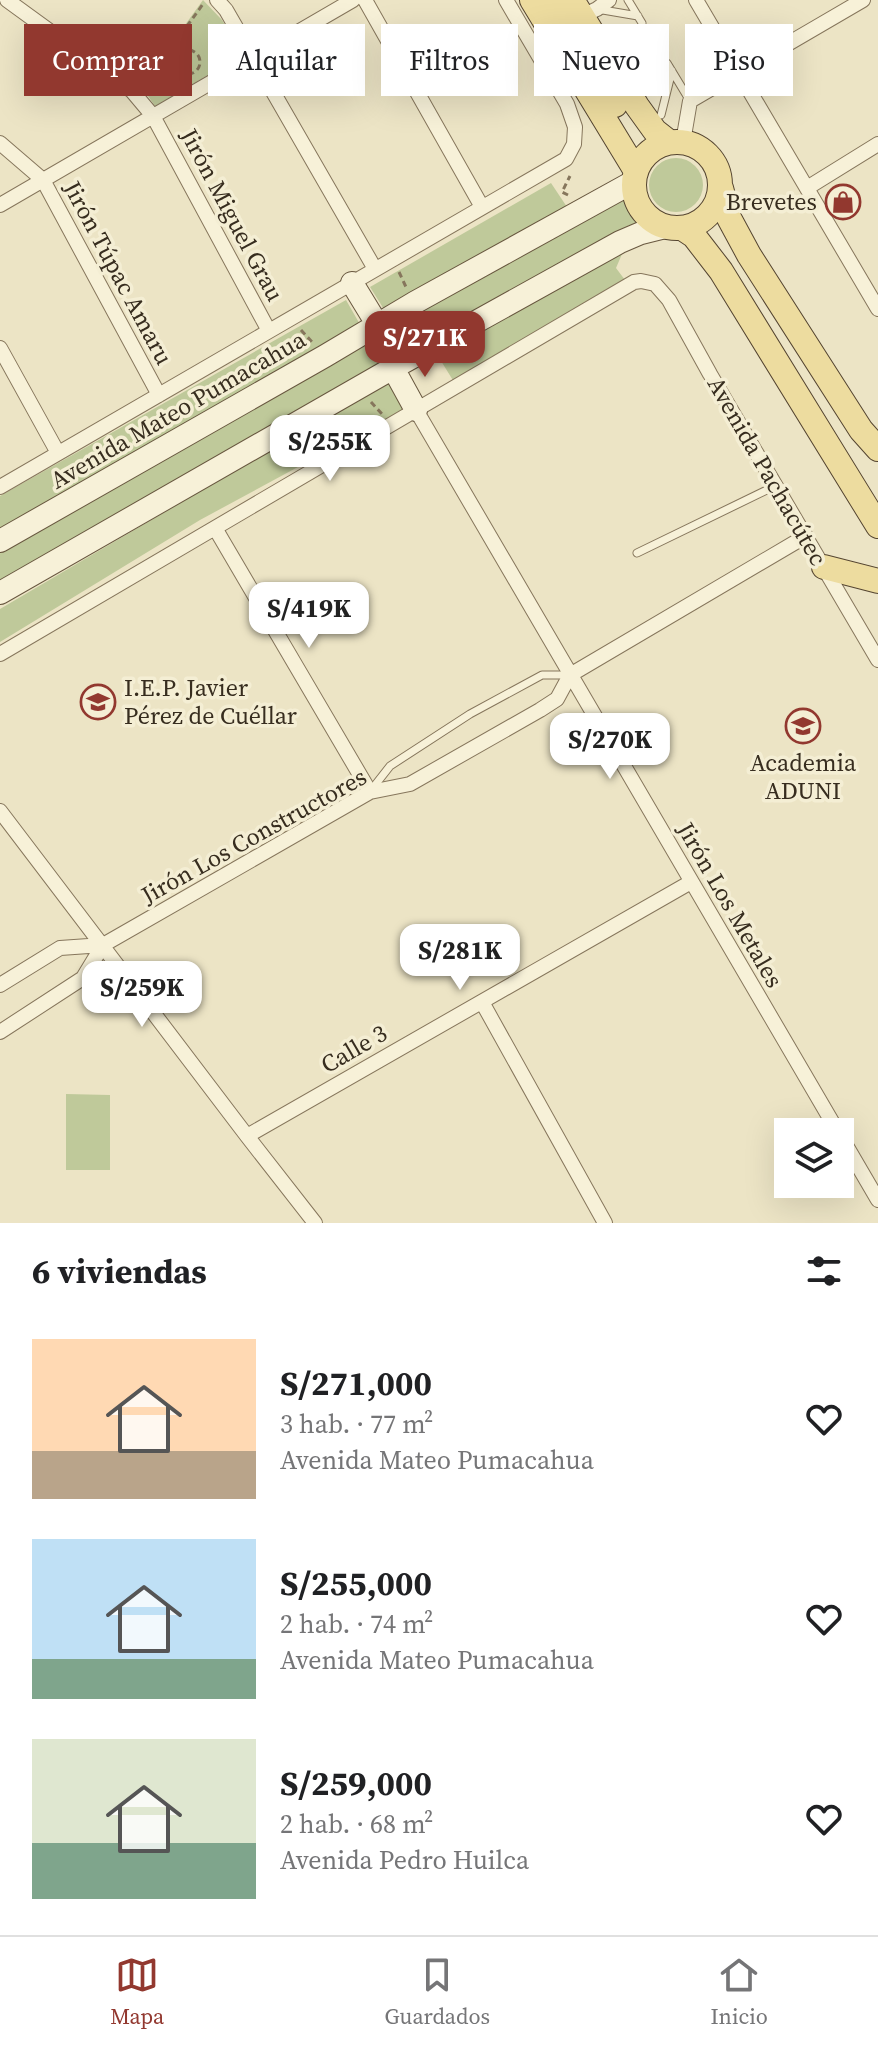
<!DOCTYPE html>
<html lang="es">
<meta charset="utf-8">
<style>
:root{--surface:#fff;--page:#f2f2f2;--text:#202124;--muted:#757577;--line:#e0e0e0;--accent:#92382f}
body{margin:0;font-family:"Source Serif 4",serif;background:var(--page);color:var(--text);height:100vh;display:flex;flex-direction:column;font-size:30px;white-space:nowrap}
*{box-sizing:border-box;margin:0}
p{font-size:26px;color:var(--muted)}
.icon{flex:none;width:44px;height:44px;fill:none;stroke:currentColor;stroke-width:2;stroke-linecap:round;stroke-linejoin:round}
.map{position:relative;height:1223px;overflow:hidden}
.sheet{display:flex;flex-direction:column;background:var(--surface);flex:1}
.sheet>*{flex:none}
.hud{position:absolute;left:24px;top:24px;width:830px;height:72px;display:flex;gap:16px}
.fabs{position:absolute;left:774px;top:1118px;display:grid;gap:16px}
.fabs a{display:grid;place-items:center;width:80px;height:80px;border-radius:0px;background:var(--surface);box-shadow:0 8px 32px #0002;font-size:40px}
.price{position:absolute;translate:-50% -68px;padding:0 18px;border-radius:16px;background:#fff;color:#222;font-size:26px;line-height:52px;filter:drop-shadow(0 2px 4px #0008)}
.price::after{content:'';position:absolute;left:50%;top:48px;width:24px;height:18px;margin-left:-12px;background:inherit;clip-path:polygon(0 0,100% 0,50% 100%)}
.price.selected{background:var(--accent);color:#fff}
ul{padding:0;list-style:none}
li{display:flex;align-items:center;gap:24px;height:200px;padding:0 32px}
li span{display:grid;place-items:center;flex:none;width:224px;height:160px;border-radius:0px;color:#555}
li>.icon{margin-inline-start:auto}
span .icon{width:96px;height:96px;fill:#fffc;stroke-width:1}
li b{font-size:34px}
h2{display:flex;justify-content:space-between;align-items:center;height:96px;padding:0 32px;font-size:34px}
.pill{padding:0 28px;border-radius:0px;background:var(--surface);box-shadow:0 8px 32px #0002;font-size:28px;line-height:72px}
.pill.selected{background:var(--accent);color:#fff}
.dock{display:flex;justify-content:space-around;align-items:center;height:112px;border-top:2px solid var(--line);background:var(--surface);font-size:22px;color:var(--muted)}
.dock a{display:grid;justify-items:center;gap:4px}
.dock .selected{color:var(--accent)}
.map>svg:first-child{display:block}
.green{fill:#bfc99a}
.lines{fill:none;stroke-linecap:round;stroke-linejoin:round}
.service-casing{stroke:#86765c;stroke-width:9}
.minor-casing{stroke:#86765c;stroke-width:16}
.secondary-casing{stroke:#68573f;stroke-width:24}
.primary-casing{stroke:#544430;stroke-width:26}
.path{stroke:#86765c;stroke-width:3;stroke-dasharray:6 4;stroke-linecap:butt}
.service{stroke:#f7f1d8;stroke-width:7}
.minor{stroke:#f7f1d8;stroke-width:14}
.secondary{stroke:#f7f1d8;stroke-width:22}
.primary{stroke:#eddc9f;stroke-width:24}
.labels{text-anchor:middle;stroke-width:7;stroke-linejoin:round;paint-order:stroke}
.poi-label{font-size:24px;fill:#372d1f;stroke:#f4eed4;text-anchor:end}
.street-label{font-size:24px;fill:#372d1f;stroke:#f4eed4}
</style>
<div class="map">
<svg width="878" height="1223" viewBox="0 0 878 1223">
<rect width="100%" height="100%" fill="#ece4c5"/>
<!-- green -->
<path class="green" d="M 203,0 L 222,20 L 244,54 L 155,106 L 141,86 Z
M649 185a27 27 0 1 1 54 0a27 27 0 1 1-54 0Z
M 551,183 L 567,207 L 387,314 L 370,287 Z
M 631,193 L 642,215 L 650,222 L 0,589 L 0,551 L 209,429 Z
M 619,247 L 622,254 L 616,268 L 625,280 L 454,382 L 438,356 Z
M 346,300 L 362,328 L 0,530 L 0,496 Z
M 392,381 L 407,408 L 200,520 L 0,642 L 0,609 L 304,430 Z
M 66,1094 L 110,1095 L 110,1170 L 66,1170 Z"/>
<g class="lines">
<!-- service casing -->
<g class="service-casing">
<path id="service" d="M 628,0 L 642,23
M 597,9 L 638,16
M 667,63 L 690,101
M 661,115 L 672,71
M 637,553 L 775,486
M 372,789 L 390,766 L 470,714 L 542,675 L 570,675"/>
</g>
<!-- minor casing -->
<g class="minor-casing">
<path id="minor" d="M 7,0 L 132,91 L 153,116 L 269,331
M 217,0 L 226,10 L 375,269
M 365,0 L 482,207
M 696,0 L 878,309
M 582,16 L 597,9 L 609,0
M 683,142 L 690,101 L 863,0
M 0,143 L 43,180 L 159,395
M 807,188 L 878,144
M 0,205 L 353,0
M 0,348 L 58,453
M 416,410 L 838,1132
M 0,487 L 566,159 L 574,144 L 575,127 L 567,104 L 506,0
M 215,528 L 370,792
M 0,654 L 634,282 L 641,281 L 655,284 L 669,300 L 710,374 L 878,660
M 0,811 L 247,1136 L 315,1223
M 0,985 L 60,948 L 103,945 L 370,792 L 410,784 L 540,710 L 557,699 L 570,675 L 806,536
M 482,1002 L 605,1223
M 0,1032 L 83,978 L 103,945
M 840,1135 L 878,1200
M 247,1136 L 691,882"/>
</g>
<!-- secondary casing -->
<g class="secondary-casing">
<path id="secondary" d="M 352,283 L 377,324
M 393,368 L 416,410
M 0,541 L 325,356 L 414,303 L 633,182
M 0,593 L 393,368 L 620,242 L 641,233 L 665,227"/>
</g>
<!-- primary casing -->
<g class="primary-casing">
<path id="primary" d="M 532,0 L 636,171
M 553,0 L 615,105
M 574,3 L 637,106 L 655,131 L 669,142
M634 185a43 43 0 1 1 86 0a43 43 0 1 1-86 0Z
M 721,188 L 729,218 L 749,255 L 861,430 L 878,449
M 682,228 L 694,236 L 721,271 L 878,526
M 824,567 L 878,581"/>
</g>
<!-- path -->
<path class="path" d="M176 62a12 12 0 1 1 24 0a12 12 0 1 1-24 0Z
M 146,83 L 203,4
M 568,195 L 562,192 L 570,176
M 399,272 L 406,287
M 301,330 L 312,342
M 371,402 L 382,414"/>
<!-- service -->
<use href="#service" class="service"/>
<!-- minor -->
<use href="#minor" class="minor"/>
<!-- secondary -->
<use href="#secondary" class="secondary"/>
<!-- primary -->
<use href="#primary" class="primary"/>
</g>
<!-- icons -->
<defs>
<g id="shop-ring" transform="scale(1.8)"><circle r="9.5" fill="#f4eed4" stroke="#92382f" stroke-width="1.5"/><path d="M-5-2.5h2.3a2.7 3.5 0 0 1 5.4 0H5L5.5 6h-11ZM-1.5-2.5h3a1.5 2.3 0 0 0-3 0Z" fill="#92382f"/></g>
<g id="school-ring" transform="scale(1.8)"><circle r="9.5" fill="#f4eed4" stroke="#92382f" stroke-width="1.5"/><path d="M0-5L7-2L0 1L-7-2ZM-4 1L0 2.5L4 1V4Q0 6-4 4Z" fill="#92382f"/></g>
<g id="university-ring" transform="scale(1.8)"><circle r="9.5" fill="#f4eed4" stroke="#92382f" stroke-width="1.5"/><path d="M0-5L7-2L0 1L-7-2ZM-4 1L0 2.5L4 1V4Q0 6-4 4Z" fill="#92382f"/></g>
</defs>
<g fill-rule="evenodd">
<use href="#shop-ring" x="843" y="202"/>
<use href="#school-ring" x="98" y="702"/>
<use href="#university-ring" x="803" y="726"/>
</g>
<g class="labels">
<!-- poi labels -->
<g class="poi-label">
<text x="817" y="210">Brevetes</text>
<text x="124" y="696" text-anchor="start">I.E.P. Javier<tspan x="124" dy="28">Pérez de Cuéllar</tspan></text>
<text x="803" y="771" text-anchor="middle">Academia<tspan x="803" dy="28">ADUNI</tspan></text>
</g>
<!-- street labels -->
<g class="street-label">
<text transform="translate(232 215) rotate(62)" y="8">Jirón Miguel Grau</text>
<text transform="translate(118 273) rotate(62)" y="8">Jirón Túpac Amaru</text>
<text transform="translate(178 410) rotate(-30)" y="8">Avenida Mateo Pumacahua</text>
<text transform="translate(767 471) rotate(60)" y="8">Avenida Pachacútec</text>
<text transform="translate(254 836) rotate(-29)" y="8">Jirón Los Constructores</text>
<text transform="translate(730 905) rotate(60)" y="8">Jirón Los Metales</text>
<text transform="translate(354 1049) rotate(-30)" y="8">Calle 3</text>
</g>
</g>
</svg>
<div class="fabs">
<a><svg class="icon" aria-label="layers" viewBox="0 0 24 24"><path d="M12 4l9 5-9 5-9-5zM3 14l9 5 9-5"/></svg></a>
</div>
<b class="price selected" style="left:425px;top:379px">S/271K</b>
<b class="price" style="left:330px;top:483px">S/255K</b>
<b class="price" style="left:309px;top:650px">S/419K</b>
<b class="price" style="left:610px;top:781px">S/270K</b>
<b class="price" style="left:460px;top:992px">S/281K</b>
<b class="price" style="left:142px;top:1029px">S/259K</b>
<div class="hud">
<a class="pill selected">Comprar</a>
<a class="pill">Alquilar</a>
<a class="pill">Filtros</a>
<a class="pill">Nuevo</a>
<a class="pill">Piso</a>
</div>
</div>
<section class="sheet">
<h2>6 viviendas<svg class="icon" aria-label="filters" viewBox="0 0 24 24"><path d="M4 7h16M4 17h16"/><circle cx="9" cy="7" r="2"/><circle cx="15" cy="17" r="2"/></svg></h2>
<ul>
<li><span style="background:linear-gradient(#ffd9b3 70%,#b9a48a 0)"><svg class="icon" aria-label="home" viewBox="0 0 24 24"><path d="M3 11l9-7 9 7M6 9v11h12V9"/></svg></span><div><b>S/271,000</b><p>3 hab. · 77 m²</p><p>Avenida Mateo Pumacahua</p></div><svg class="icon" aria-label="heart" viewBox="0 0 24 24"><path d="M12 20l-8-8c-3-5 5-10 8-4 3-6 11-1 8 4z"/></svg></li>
<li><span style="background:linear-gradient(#bfe0f5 75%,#7fa58c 0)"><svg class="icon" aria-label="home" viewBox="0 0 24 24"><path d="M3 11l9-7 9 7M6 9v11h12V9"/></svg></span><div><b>S/255,000</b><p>2 hab. · 74 m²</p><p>Avenida Mateo Pumacahua</p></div><svg class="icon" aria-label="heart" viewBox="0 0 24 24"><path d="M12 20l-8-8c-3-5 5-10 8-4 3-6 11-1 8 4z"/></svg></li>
<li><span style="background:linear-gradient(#dfe7d0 65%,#7fa58c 0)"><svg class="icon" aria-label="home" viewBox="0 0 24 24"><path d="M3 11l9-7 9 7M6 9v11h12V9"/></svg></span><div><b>S/259,000</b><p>2 hab. · 68 m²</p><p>Avenida Pedro Huilca</p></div><svg class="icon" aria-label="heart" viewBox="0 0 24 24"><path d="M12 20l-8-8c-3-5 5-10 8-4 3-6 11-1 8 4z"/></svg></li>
</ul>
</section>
<nav class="dock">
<a class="selected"><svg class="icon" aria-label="map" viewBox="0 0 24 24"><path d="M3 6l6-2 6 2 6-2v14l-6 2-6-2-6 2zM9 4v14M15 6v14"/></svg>Mapa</a>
<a><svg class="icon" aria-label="saved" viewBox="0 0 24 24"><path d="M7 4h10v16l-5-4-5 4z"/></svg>Guardados</a>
<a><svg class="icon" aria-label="home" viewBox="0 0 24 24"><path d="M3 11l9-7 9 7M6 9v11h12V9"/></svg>Inicio</a>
</nav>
